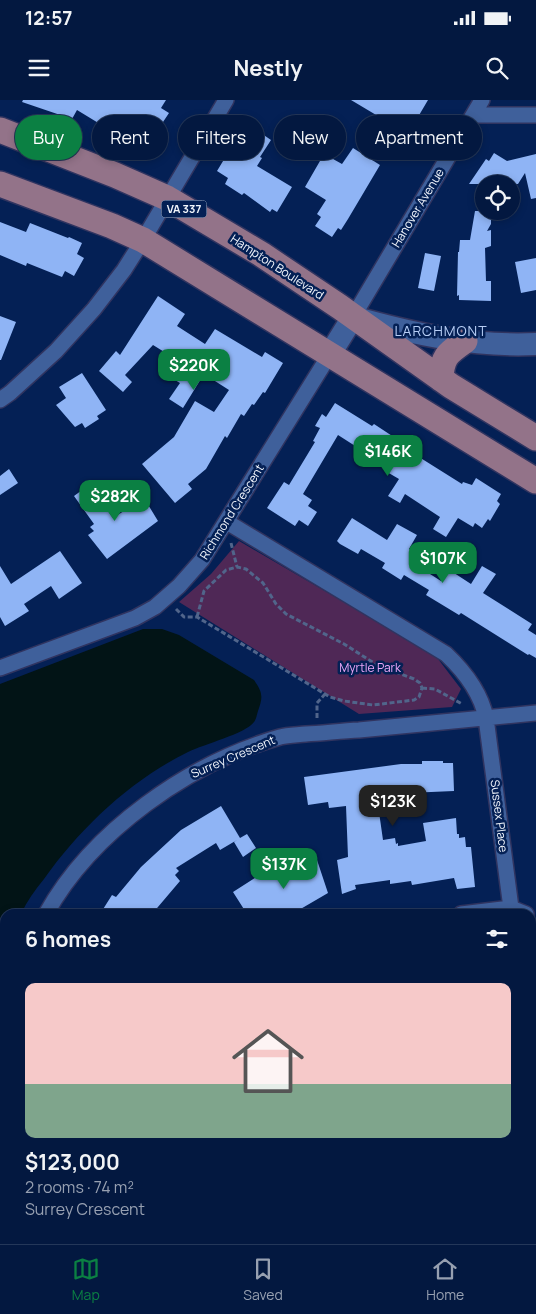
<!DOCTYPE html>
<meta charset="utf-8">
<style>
:root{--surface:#031840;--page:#0d2147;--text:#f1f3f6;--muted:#97a0b1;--line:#243759;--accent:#0b8043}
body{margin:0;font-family:Manrope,sans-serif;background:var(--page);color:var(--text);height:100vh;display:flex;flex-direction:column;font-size:19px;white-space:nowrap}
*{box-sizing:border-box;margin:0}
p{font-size:16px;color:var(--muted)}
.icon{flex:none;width:28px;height:28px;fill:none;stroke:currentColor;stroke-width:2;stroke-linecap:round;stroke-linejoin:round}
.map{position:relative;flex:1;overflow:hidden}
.sheet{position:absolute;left:0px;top:809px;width:536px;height:336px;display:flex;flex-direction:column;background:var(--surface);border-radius:15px 15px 0 0;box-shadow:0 2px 8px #0003,0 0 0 1px var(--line)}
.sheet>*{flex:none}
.banner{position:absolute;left:15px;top:15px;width:506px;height:45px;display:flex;gap:10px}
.buttons{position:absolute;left:475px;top:75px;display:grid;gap:10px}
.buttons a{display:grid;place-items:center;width:45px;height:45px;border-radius:50%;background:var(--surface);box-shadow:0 2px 8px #0003,0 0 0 1px var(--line);font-size:25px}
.price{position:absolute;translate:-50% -42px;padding:0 11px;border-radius:10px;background:var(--accent);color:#fff;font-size:16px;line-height:32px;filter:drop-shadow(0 1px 2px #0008)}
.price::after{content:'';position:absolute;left:50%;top:30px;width:15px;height:11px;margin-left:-8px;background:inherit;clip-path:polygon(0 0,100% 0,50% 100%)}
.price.selected{background:#222;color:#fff}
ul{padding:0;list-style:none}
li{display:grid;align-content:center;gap:10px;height:265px;padding:0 25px}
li+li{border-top:1px solid var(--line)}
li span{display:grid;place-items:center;height:155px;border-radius:10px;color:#555}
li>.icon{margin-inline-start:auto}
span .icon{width:90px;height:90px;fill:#fffc;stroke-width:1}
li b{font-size:21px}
h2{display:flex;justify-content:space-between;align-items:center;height:60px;padding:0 25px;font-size:21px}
.chip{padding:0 18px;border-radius:22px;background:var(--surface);box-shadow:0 2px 8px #0003,0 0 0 1px var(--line);font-size:18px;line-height:45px}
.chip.selected{background:var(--accent);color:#fff}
.status{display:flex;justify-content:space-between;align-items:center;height:35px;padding:0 25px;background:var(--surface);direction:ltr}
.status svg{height:14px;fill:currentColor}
header{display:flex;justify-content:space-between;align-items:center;height:65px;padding:0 25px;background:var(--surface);font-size:22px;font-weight:700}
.menu{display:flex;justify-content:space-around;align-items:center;height:70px;border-top:1px solid var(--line);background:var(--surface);font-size:14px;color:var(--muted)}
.menu a{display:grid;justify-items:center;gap:2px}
.menu .selected{color:var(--accent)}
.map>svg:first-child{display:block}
.green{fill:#4f2856}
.water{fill:#021416}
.building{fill:#8fb4f5}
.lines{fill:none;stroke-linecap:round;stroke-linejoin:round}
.street-casing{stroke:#303460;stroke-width:18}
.secondary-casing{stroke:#303460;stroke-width:25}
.primary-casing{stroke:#303460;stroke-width:28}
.path{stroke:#51658b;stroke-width:3;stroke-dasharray:5 2.5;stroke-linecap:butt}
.street{stroke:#3f609b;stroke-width:15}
.secondary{stroke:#3f609b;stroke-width:22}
.primary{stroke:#937389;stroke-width:25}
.labels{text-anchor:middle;stroke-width:5;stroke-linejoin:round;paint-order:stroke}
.shield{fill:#042055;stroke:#aab5ca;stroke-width:1}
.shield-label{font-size:11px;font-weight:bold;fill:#f1f5fc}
.street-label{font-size:12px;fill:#f1f5fc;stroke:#042055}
.park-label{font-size:12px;fill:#eba6f7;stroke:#042055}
.neighbourhood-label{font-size:14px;letter-spacing:1px;fill:#b6cdf5;stroke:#042055}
</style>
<div class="status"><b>12:57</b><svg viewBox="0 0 49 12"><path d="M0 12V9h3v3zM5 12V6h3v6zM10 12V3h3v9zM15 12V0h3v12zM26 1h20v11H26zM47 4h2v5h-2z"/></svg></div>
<header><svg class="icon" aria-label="menu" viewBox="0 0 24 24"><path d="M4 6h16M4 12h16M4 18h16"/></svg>Nestly<svg class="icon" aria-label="search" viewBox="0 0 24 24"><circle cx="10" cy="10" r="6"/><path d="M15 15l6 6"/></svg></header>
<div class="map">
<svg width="536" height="1144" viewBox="0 0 536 1144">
<rect width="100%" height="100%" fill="#042055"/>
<!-- green -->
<path class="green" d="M 239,441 L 435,555 L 461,589 L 452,607 L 359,614 L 179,502 L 211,474 Z"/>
<!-- water -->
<path class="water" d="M 143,529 L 162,529 L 179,535 L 254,580 C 263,593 263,597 258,611 C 257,614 256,620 254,622 C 245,634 204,644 188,652 C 131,680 81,727 44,779 C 35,790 27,801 21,814 L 5,814 L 5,1101 L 0,1097 L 0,584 Z
M 53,1140 L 123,1140 L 122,1144 L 57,1144 Z"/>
<!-- building -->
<path class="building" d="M 23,0 L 166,0 L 161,8 L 169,13 L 157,31 L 161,34 L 148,55 L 123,38 L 77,10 L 72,19 L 22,2 Z
M 351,0 L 428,0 L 408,34 Z
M 255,29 L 271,40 L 260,57 L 262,58 L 257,66 L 292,87 L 277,112 L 272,109 L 270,112 L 244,93 L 242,95 L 225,84 L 228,78 L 217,71 L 240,33 L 250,39 Z
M 353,48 L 380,65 L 348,119 L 341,130 L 338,128 L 332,137 L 315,126 L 321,117 L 317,114 L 326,100 L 305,87 L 324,54 L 342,64 Z
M 494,53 L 507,61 L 536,54 L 536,98 L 531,99 L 525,73 L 518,84 L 469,84 L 486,59 L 489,61 Z
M 475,111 L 491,111 L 491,124 L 487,131 L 491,130 L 491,146 L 485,148 L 486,181 L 491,181 L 491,201 L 459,200 L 459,195 L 457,196 L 458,152 L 459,152 L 460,140 L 470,140 Z
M 0,122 L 26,132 L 30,123 L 68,138 L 69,137 L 82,143 L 77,154 L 84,158 L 74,176 L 65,171 L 62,177 L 27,163 L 26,166 L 0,155 Z
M 425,153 L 441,156 L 434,191 L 418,188 Z
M 536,158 L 536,190 L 521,193 L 515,162 Z
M 158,196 L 185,214 L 177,226 L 205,244 L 215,229 L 262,257 L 265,252 L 283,263 L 265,293 L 263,292 L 254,305 L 252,304 L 244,316 L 241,314 L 227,338 L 225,336 L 206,369 L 188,384 L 192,389 L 175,403 L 142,364 L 174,337 L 195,301 L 214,312 L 229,290 L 204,274 L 183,308 L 169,299 L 180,283 L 165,274 L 174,258 L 153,245 L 125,275 L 132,282 L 123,292 L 99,271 L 116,251 L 120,255 Z
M 0,216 L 16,222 L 1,260 L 0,260 Z
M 82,273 L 106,310 L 97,316 L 99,319 L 85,328 L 82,323 L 75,327 L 56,305 L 66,298 L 59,287 Z
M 335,303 L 372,326 L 374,324 L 421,355 L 419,357 L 462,384 L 463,382 L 472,385 L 476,378 L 501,394 L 497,401 L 500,404 L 490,421 L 488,419 L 482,428 L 475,423 L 473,427 L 458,418 L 446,437 L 433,429 L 440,417 L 405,394 L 400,403 L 388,396 L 399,379 L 387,372 L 390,368 L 385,364 L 388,361 L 366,347 L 363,351 L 338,335 L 303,394 L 312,400 L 308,406 L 317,412 L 308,426 L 299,420 L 295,426 L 267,408 L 284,382 L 289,385 L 315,342 L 313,341 L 320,328 L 315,326 L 322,314 L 326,317 Z
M 9,369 L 18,383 L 0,395 L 0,376 Z
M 89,385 L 113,418 L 144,398 L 158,421 L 107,459 L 88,435 L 94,431 L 90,427 L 94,424 L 74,396 Z
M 352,418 L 387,440 L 397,424 L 417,435 L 409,449 L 425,458 L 419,467 L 441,481 L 448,469 L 471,484 L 482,466 L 496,474 L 483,493 L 532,524 L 528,530 L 536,535 L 536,558 L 529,554 L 528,555 L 461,513 L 459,515 L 426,495 L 429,490 L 404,475 L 401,480 L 382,468 L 385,463 L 361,449 L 358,454 L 340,444 L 337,441 Z
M 60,451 L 82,483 L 59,499 L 51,486 L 24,504 L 29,511 L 5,526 L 0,517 L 0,466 L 11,484 Z
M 422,661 L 443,661 L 443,663 L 453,663 L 454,691 L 408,693 L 408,691 L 378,695 L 379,704 L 378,705 L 383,740 L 395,738 L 396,744 L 398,743 L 398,746 L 426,741 L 423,723 L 456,718 L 457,734 L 459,734 L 459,738 L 465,737 L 466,747 L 471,747 L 475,787 L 457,789 L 454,778 L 412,785 L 411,781 L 390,784 L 390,780 L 355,785 L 356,789 L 342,794 L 337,760 L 348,757 L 346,706 L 329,708 L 328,702 L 308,705 L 304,677 L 401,664 L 422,664 Z
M 221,706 L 240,738 L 247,734 L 256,748 L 243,757 L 234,742 L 237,740 L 220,750 L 216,743 L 176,768 L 179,771 L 175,775 L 180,781 L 152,814 L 100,814 L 112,795 L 116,797 L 141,767 L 181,730 Z
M 315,754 L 328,793 L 292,814 L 247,814 L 233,792 L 266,771 L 271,780 Z"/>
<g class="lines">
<!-- street casing -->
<g class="street-casing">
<path id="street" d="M 473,15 L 536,15
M 353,217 L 482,0
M 0,300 L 10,293 L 56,251 L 94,209 L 124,170 L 143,140 L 226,0
M 227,422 L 446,554 C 464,571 481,593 486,618 L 511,808 L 508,814
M 0,568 L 135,518 L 155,507 L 179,486 L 202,460 L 330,254
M 46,814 C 92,731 189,663 280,637 C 288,635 297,635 306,634 C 323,633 341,631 359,630 C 418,624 477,619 536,613
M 461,814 L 511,808 L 526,814
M 313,1144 L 315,1140"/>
</g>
<!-- secondary casing -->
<g class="secondary-casing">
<path id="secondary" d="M 330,254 L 353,217 C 413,234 474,247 536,244"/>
</g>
<!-- primary casing -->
<g class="primary-casing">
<path id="primary" d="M 0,30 L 115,75 L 167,98 L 261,154 L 340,207 L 451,286 L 536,338
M 0,84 L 112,126 L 143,140 L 536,381
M 441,279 C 442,256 448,253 465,241"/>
</g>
<!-- path -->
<path class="path" d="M 231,443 L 237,467
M 176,509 L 184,517 L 197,517 L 330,597 L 344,601 L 373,605 L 414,600 L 419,597 L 422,588 L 420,583 L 414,579 L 377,565 L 344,544 L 286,514 L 276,504 L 263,483 L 246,469 L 237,467 L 226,470 L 204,491 L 197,517
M 422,588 L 435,589 L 462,604
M 317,618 L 317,603 L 325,594"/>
<!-- street -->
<use href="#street" class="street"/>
<!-- secondary -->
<use href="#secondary" class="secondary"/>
<!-- primary -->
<use href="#primary" class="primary"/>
</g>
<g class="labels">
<!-- shield labels -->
<rect class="shield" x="161.5" y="100.5" width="45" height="17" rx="4"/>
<g class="shield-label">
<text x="184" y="113">VA 337</text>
</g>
<!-- street labels -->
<g class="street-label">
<text transform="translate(418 108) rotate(-59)" y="4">Hanover Avenue</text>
<text transform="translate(277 167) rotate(33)" y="4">Hampton Boulevard</text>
<text transform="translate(232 412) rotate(-58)" y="4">Richmond Crescent</text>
<text transform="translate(233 657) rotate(-23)" y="4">Surrey Crescent</text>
<text transform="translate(499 716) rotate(83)" y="4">Sussex Place</text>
</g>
<!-- park labels -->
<g class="park-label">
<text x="370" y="572">Myrtle Park</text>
</g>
<!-- neighbourhood labels -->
<g class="neighbourhood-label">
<text x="441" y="236">LARCHMONT</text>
</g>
</g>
</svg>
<div class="buttons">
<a><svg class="icon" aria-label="locate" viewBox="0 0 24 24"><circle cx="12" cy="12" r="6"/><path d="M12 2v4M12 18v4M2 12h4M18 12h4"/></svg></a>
</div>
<b class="price" style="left:194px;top:291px">$220K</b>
<b class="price" style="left:388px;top:377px">$146K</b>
<b class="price" style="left:115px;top:422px">$282K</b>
<b class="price" style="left:443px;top:484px">$107K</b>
<b class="price selected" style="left:393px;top:727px">$123K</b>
<b class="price" style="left:284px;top:790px">$137K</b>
<div class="banner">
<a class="chip selected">Buy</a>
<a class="chip">Rent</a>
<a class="chip">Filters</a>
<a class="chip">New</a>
<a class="chip">Apartment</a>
</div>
<section class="sheet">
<h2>6 homes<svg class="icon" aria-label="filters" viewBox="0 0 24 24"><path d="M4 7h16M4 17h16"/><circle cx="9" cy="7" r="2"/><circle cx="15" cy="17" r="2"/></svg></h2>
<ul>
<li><span style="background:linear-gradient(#f6c9c9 65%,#7fa58c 0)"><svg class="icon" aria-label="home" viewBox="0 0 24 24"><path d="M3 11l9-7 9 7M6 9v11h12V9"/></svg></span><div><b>$123,000</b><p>2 rooms · 74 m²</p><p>Surrey Crescent</p></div></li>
</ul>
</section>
</div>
<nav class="menu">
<a class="selected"><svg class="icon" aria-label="map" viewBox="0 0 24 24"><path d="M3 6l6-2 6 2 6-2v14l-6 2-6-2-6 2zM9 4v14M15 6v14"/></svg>Map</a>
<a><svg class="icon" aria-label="saved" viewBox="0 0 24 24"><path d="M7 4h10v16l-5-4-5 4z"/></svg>Saved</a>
<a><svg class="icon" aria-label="home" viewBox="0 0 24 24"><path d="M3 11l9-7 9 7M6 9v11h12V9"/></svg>Home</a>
</nav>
